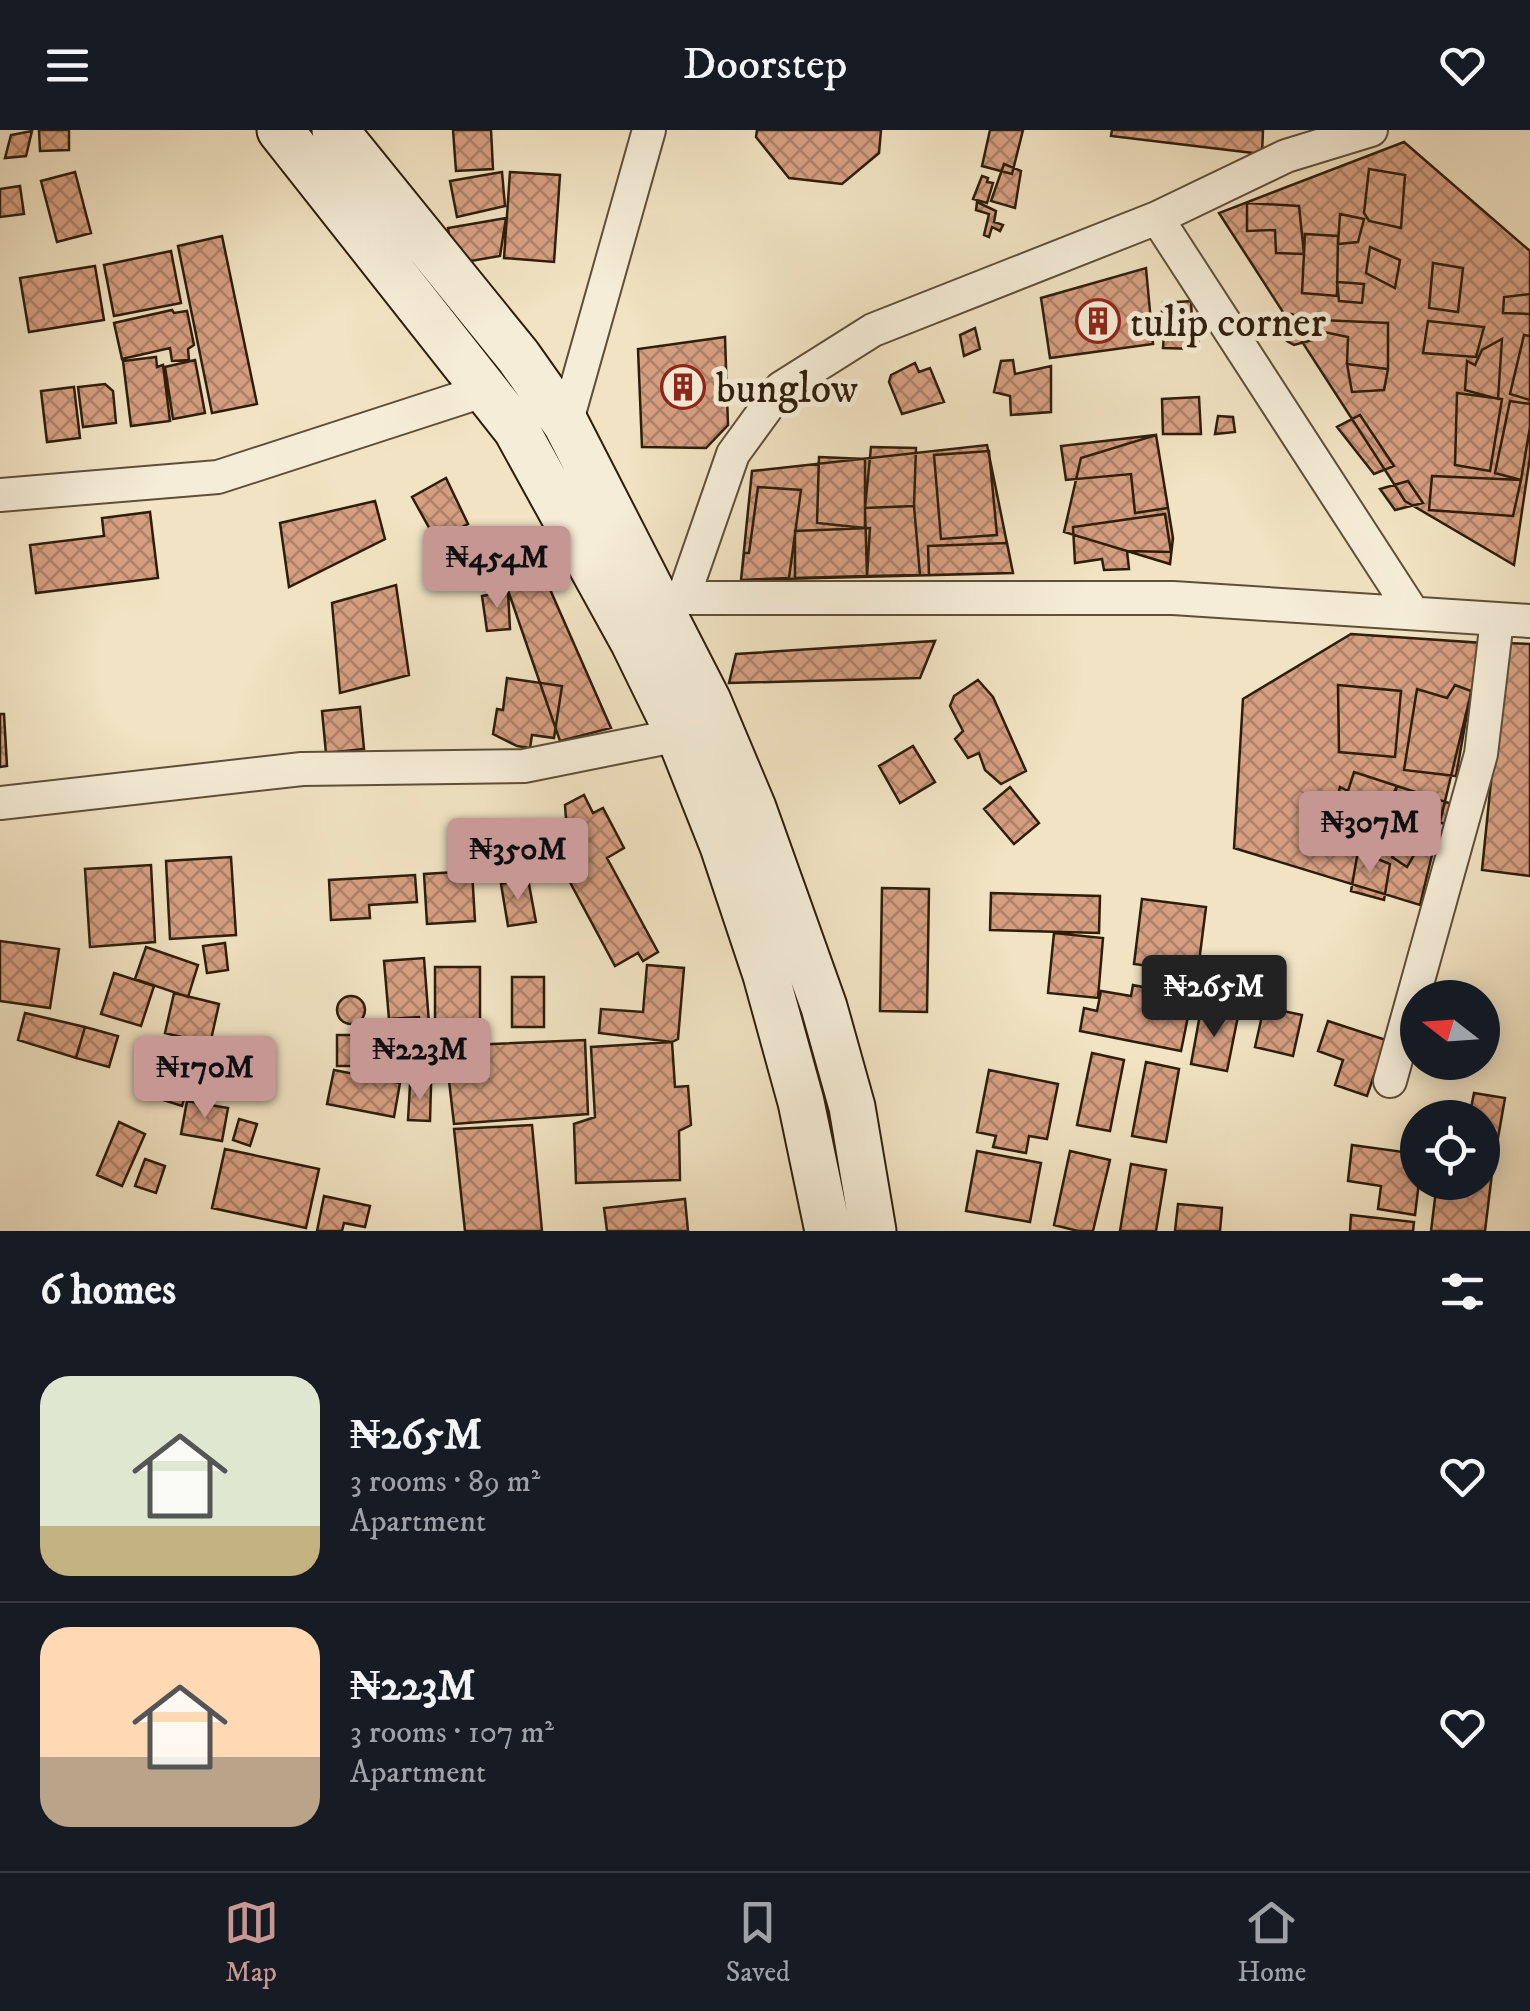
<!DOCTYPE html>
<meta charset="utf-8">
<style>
:root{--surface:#171b24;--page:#242831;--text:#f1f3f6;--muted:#9ea1a6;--line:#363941;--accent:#c59692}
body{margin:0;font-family:"IM FELL DW Pica",serif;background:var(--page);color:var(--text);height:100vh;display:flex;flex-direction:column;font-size:38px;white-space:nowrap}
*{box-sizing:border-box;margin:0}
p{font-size:32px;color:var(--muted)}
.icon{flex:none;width:55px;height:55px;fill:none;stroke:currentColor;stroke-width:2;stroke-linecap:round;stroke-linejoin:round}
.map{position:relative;height:1101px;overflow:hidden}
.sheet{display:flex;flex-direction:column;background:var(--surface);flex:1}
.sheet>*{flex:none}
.needle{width:65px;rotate:287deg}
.fabs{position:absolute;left:1400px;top:850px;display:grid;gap:20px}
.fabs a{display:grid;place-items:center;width:100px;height:100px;border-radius:50%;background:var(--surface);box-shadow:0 5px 25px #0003;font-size:50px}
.price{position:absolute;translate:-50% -85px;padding:0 22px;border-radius:10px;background:var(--accent);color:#111;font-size:32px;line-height:65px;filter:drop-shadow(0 2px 5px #0008)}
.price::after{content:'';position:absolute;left:50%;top:60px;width:30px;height:22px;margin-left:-15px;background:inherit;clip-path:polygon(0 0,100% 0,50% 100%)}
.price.active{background:#222;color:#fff}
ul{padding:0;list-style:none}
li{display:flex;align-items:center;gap:30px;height:250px;padding:0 40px}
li+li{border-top:2px solid var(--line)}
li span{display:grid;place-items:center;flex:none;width:280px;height:200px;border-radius:30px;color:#555}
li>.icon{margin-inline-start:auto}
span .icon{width:120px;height:120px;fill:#fffc;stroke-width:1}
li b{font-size:42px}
h2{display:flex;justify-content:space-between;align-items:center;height:120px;padding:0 40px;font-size:42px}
header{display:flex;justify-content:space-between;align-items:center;height:130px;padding:0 40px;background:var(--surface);font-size:45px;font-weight:600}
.tabs{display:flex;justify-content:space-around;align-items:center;height:140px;border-top:2px solid var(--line);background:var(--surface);font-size:28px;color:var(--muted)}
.tabs a{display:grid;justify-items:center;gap:5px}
.tabs .active{color:var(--accent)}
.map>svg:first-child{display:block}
.building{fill:url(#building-cross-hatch);stroke:#2d1e0a;stroke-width:2.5}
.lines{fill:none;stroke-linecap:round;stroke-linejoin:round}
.street-casing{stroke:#5e4f38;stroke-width:36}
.secondary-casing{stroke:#2d1e0a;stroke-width:49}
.street{stroke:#f6edd8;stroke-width:32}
.secondary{stroke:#f6edd8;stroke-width:45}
.labels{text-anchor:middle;stroke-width:10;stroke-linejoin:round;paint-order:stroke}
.poi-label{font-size:42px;fill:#2d1e0a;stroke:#f6edd8;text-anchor:start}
</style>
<header><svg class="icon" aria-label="menu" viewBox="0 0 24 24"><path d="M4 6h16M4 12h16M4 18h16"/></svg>Doorstep<svg class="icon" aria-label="heart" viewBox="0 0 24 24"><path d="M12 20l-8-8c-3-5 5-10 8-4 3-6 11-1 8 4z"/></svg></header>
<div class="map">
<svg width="1530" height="1101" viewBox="0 0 1530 1101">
<defs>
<pattern id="building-cross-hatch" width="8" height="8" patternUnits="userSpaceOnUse" patternTransform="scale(2.5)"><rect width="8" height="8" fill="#d69f82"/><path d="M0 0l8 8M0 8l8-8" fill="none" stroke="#ae8169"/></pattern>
</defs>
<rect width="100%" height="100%" fill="#f1e3c3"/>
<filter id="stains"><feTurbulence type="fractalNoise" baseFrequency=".002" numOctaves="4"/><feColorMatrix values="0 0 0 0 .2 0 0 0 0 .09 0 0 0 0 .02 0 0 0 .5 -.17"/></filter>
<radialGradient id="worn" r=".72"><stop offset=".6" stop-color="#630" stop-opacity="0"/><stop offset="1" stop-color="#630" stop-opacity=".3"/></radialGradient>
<!-- building -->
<path class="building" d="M 39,0 L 69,0 L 69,20 L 40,21 Z
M 453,0 L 491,0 L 493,39 L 456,41 Z
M 757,0 L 881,0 L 879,23 L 842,54 L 789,48 L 756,7 Z
M 990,0 L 1023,0 L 1012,44 L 982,36 Z
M 1112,0 L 1263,0 L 1262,24 L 1111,6 Z
M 32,1 L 26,26 L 5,28 L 11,5 Z
M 1404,12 L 1530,121 L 1530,327 L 1514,435 L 1405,371 L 1219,83 Z
M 1004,34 L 1021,41 L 1015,78 L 991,71 Z
M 1369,39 L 1405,45 L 1401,98 L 1369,91 L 1364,83 Z
M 75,42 L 91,103 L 57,112 L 41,51 Z
M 502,42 L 505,76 L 457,87 L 450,51 Z
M 510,42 L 560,45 L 554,132 L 504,128 Z
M 982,46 L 988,48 L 987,52 L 993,53 L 987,73 L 973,69 Z
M 20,56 L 24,84 L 0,87 L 0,59 Z
M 977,72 L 996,81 L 994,92 L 1003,95 L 1000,101 L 992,97 L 989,107 L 984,105 L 989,84 L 976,80 Z
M 1247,73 L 1299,76 L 1304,124 L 1276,123 L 1275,100 L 1247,101 Z
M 1340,84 L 1364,89 L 1358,112 L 1338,114 Z
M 506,88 L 500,126 L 453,134 L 448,98 Z
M 1305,104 L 1338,106 L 1337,166 L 1302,163 Z
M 222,106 L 257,274 L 212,283 L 178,116 Z
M 1370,117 L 1400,130 L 1395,158 L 1366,143 Z
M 171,121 L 181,173 L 114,186 L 104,135 Z
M 1433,133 L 1463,138 L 1458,182 L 1429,178 Z
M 95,136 L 104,190 L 29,202 L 20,148 Z
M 1146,138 L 1153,214 L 1050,228 L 1041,168 Z
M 1337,152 L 1364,154 L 1362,173 L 1339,171 Z
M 1530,164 L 1530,184 L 1503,183 L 1504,167 Z
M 1191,171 L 1192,190 L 1161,189 L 1163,173 Z
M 172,180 L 174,183 L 187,181 L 194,215 L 188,219 L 189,230 L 172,231 L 170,218 L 122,229 L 114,193 Z
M 1291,184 L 1318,192 L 1316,209 L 1294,215 L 1287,211 Z
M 1165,189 L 1203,190 L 1197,219 L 1163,218 Z
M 1320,190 L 1388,193 L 1388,239 L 1347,234 L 1348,207 L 1319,201 Z
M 1428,191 L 1484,197 L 1476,227 L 1423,223 Z
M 975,198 L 980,219 L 964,226 L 960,205 Z
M 1524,205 L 1530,206 L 1530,270 L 1510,264 Z
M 725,207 L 728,295 L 706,318 L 642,317 L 638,219 Z
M 1502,209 L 1498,269 L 1465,260 L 1467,231 L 1475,235 L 1482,220 Z
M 156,227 L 157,237 L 163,235 L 170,291 L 131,296 L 123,231 Z
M 195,230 L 205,283 L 173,289 L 165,237 Z
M 1013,230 L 1015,244 L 1051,236 L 1051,282 L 1011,285 L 1010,266 L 994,262 L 1001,231 Z
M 915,233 L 919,242 L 930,238 L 944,272 L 902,284 L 889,252 L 891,245 Z
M 1347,234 L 1388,239 L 1384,260 L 1352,262 Z
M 105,254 L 113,261 L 116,293 L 83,297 L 78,257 Z
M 74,257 L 80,308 L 47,312 L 41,261 Z
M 1457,263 L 1502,269 L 1490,341 L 1455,335 Z
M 1199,267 L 1201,304 L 1163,304 L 1162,269 Z
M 1510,271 L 1530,274 L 1530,297 L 1521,350 L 1495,343 Z
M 1360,285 L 1394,336 L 1374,344 L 1337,297 Z
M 1218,286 L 1233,287 L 1235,302 L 1215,304 Z
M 1156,305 L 1173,408 L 1170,434 L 1064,402 L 1081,328 Z
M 1156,305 L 1168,378 L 1135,383 L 1131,344 L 1066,350 L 1061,316 Z
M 987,315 L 1013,443 L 741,450 L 752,341 Z
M 871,317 L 916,318 L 914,376 L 865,378 Z
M 989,321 L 997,405 L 941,409 L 934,325 Z
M 819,327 L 865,329 L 865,398 L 817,393 Z
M 1432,346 L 1521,350 L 1513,386 L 1429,380 Z
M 446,348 L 468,394 L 436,410 L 412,367 Z
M 1408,351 L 1423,373 L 1395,380 L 1380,359 Z
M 758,357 L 801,360 L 789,448 L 741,450 L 744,423 L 749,423 Z
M 375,371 L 385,409 L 289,457 L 280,393 Z
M 914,376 L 920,445 L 867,446 L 865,378 Z
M 150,382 L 158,448 L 36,463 L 30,415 L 104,406 L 102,388 Z
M 1165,384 L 1171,422 L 1127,421 L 1129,439 L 1104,440 L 1102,429 L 1075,433 L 1073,397 Z
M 523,398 L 611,598 L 560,611 L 492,414 Z
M 870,398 L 867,446 L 795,448 L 795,401 Z
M 1007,413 L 1013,443 L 929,445 L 928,416 Z
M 396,455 L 409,545 L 340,563 L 332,473 Z
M 508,461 L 510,499 L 487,501 L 482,466 Z
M 1351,504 L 1483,513 L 1420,775 L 1234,718 L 1243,569 Z
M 935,511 L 920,548 L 729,553 L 736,524 Z
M 1505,513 L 1530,514 L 1530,746 L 1482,740 Z
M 507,548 L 562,556 L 554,608 L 532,605 L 530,618 L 517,616 L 493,604 L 497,579 L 503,580 Z
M 978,550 L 993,567 L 1026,641 L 1001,654 L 985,640 L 979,623 L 968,628 L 955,609 L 963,601 L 950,576 L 954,566 Z
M 1338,555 L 1401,561 L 1395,627 L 1339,622 Z
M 1455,555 L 1471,561 L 1456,646 L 1404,640 L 1417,559 L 1447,568 Z
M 360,577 L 364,619 L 326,623 L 322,581 Z
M 0,584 L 4,584 L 7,636 L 0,637 Z
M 913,616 L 935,652 L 900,673 L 879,636 Z
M 1354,642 L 1397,656 L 1381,688 L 1366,681 L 1369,674 L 1338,665 L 1340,657 L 1348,661 Z
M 1397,656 L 1452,674 L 1446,694 L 1409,686 L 1402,699 L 1388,694 Z
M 1010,657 L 1039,693 L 1014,714 L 984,679 Z
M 584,665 L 593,683 L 603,678 L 624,718 L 607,728 L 658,822 L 643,831 L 638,823 L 615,836 L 543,702 L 566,689 L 565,675 Z
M 1350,684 L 1388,694 L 1375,721 L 1338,714 Z
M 1409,699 L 1426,704 L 1407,737 L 1392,727 Z
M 1358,721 L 1390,734 L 1384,770 L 1351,761 Z
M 231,727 L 236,805 L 170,809 L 166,731 Z
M 151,735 L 155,812 L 90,817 L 85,739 Z
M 472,741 L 475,791 L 427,794 L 424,744 Z
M 415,745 L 417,772 L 369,775 L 370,788 L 331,790 L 329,750 Z
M 528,749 L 536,792 L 508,796 L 501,754 Z
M 882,758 L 929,759 L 927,882 L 880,881 Z
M 991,763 L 1100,766 L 1099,803 L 990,800 Z
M 1142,769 L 1206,777 L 1197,848 L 1177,846 L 1178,840 L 1134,834 Z
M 1054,803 L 1103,808 L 1098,868 L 1048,863 Z
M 0,811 L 59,819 L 50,878 L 0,871 Z
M 225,813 L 228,840 L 207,843 L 203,816 Z
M 146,817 L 198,835 L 188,867 L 135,849 Z
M 424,828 L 429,893 L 420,893 L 419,887 L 389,889 L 384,831 Z
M 647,835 L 684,838 L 678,909 L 672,912 L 599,903 L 601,879 L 643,882 Z
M 435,837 L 480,837 L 480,894 L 435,893 Z
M 114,843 L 154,856 L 141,896 L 101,884 Z
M 512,847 L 544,847 L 544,897 L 512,897 Z
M 1133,855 L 1192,867 L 1181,921 L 1080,901 L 1084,878 L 1097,881 L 1101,861 L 1131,866 Z
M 174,863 L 219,874 L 210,914 L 165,903 Z
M337 880a14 14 0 1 1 28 0a14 14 0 1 1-28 0Z
M 1264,877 L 1302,885 L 1293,926 L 1255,917 Z
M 1201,879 L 1238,886 L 1227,941 L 1191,934 Z
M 25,883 L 85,897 L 76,928 L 18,910 Z
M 1328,891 L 1386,910 L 1367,966 L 1335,955 L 1343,930 L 1318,921 Z
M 85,897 L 118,906 L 109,937 L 76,928 Z
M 337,905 L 358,905 L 359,936 L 337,936 Z
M 399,906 L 425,906 L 425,949 L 400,949 Z
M 585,910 L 588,984 L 454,994 L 445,916 Z
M 672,912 L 675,957 L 688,956 L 691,995 L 679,1001 L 680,1050 L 576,1053 L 574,994 L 595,987 L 591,917 Z
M 1092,923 L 1124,930 L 1110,1001 L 1077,995 Z
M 147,932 L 191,946 L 182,976 L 138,962 Z
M 1146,932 L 1179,939 L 1166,1012 L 1132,1006 Z
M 334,940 L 400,953 L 394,987 L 327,974 Z
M 989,940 L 1058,954 L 1047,1009 L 1029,1006 L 1026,1023 L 993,1017 L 996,1006 L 977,1002 Z
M 410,955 L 431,955 L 430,991 L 408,990 Z
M 1474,963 L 1505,968 L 1498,1008 L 1482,1005 L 1482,988 L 1469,988 Z
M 187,971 L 228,978 L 222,1011 L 181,1004 Z
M 239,989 L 257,994 L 250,1016 L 233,1010 Z
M 119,992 L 145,1004 L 122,1056 L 97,1045 Z
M 532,995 L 542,1101 L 465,1101 L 454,999 Z
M 1352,1015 L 1418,1024 L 1418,1052 L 1419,1052 L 1415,1085 L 1378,1079 L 1381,1056 L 1348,1051 Z
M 225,1019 L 319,1039 L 306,1098 L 212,1078 Z
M 977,1021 L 1041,1033 L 1030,1092 L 966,1081 Z
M 1070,1021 L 1110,1030 L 1093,1101 L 1078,1101 L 1054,1095 Z
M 1482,1026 L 1494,1027 L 1485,1101 L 1431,1101 L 1437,1052 L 1482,1052 Z
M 145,1029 L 165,1036 L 156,1063 L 135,1056 Z
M 1131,1034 L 1166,1040 L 1156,1101 L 1120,1101 Z
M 324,1066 L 370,1076 L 365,1097 L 344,1093 L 342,1101 L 317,1101 Z
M 685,1069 L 688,1101 L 607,1101 L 604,1078 Z
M 1178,1074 L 1222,1078 L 1220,1101 L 1175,1101 Z
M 1351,1085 L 1414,1092 L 1413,1101 L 1350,1101 Z"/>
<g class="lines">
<!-- street casing -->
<g class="street-casing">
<path id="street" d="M 1157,88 L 1413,483
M 566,294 L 649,0
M 0,365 L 218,347 L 486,260
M 683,468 L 1173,468 L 1530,491
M 660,476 L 683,468 L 733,324 L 781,258 L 873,200 L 1157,88 L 1286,26 L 1371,0
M 0,673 L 302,639 L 524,636 L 679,605
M 1390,951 L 1481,624 L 1497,490"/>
</g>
<!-- secondary casing -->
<g class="secondary-casing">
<path id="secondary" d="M 280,0 L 516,299 L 634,513 L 679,605 L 723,716 L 766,845 L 801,972 L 828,1101
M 335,0 L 518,226 L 566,294 L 708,571 L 753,678 L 824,877 L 852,977 L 873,1101"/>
</g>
<!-- street -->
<use href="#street" class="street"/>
<!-- secondary -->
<use href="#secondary" class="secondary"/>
</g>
<!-- icons -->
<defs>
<g id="building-ring" transform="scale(2.25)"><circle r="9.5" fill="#f6edd8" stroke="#8f2418" stroke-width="1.5"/><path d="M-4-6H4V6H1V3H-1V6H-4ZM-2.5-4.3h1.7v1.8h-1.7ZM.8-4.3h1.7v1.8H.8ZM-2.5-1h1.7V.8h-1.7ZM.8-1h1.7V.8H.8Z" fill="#8f2418"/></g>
</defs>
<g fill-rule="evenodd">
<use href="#building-ring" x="1098" y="191"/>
<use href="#building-ring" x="683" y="257"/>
</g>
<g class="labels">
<!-- poi labels -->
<g class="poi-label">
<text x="1130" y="206">tulip corner</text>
<text x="716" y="272">bunglow</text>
</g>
</g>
<rect width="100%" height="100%" filter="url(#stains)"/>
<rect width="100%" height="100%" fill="url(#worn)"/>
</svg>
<div class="fabs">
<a><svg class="needle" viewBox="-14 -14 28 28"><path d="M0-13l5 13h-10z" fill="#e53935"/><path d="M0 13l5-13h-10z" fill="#9ea1a6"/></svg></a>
<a><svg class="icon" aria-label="locate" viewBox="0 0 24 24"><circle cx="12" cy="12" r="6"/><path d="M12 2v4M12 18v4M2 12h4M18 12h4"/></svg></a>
</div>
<b class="price" style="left:497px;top:481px">₦454M</b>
<b class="price" style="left:1370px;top:746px">₦307M</b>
<b class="price" style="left:518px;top:773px">₦350M</b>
<b class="price active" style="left:1214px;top:910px">₦265M</b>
<b class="price" style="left:420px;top:973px">₦223M</b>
<b class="price" style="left:205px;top:991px">₦170M</b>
</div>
<section class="sheet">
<h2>6 homes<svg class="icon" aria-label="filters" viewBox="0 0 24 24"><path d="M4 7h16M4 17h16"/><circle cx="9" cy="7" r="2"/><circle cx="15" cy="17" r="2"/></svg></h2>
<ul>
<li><span style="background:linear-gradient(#dfe7d0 75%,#c2b280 0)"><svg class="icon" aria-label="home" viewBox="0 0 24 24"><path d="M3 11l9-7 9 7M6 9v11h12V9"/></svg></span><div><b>₦265M</b><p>3 rooms · 89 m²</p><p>Apartment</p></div><svg class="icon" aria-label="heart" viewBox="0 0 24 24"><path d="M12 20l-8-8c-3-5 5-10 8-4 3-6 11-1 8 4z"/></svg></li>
<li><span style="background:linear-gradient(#ffd9b3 65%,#b9a48a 0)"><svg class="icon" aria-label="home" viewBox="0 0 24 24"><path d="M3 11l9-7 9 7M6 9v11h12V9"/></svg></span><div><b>₦223M</b><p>3 rooms · 107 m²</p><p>Apartment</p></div><svg class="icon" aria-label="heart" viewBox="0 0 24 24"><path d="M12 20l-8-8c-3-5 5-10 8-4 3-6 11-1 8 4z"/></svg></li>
</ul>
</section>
<nav class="tabs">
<a class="active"><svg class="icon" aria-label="map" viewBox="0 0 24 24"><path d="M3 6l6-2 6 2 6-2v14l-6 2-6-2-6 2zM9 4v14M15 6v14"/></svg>Map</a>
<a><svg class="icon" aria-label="saved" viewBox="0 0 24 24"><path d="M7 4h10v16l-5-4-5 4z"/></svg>Saved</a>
<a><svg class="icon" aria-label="home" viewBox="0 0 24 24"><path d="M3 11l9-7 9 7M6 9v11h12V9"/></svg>Home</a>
</nav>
